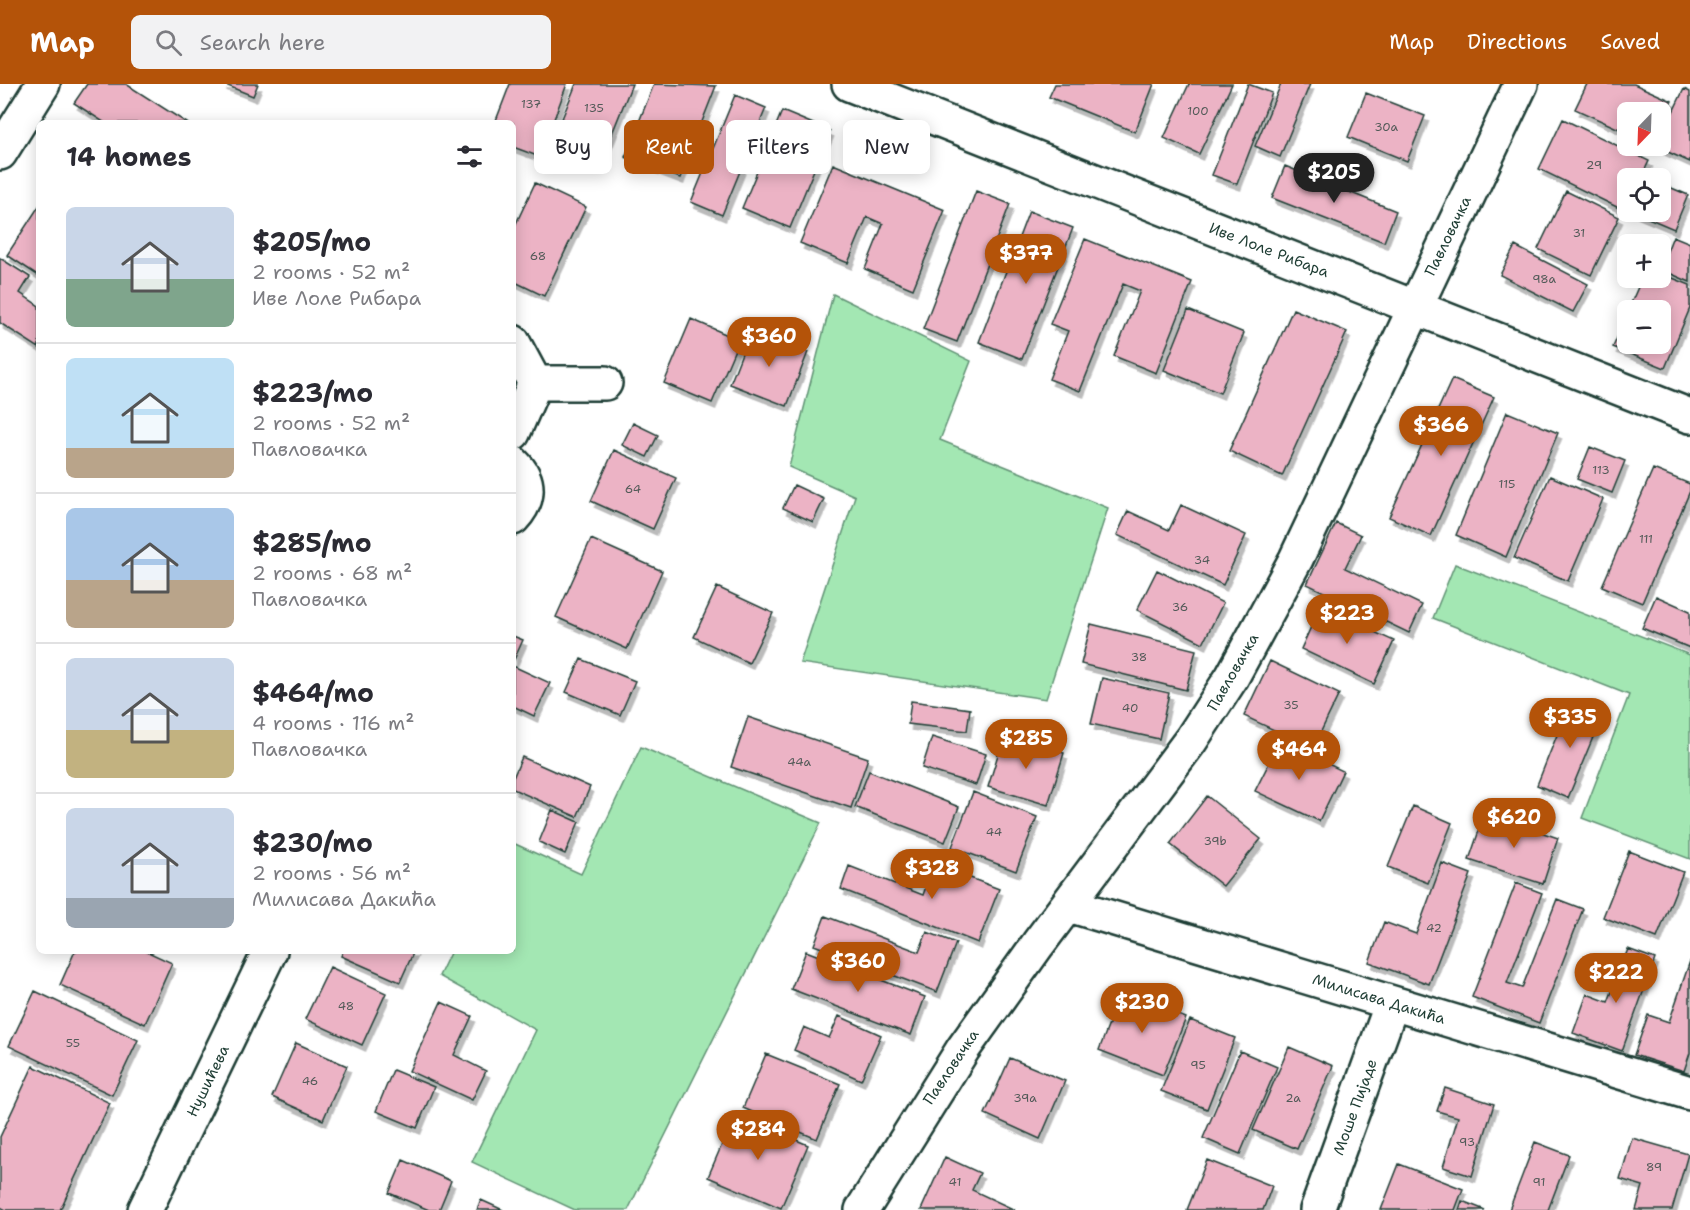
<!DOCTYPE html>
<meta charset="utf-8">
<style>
:root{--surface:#fff;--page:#f2f2f3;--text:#2b2b33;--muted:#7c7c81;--line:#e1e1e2;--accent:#b45309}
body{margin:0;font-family:"Shantell Sans",sans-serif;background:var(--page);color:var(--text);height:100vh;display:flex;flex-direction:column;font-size:22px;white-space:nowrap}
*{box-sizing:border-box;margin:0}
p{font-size:20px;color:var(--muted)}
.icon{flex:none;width:33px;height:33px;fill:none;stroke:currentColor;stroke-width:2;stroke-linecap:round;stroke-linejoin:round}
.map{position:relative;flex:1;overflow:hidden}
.details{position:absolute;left:36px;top:36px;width:480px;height:834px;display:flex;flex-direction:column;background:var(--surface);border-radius:9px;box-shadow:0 3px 15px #0003}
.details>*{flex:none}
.guide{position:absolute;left:534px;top:36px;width:570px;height:54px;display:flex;gap:12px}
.needle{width:39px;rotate:203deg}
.buttons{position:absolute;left:1617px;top:18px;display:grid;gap:12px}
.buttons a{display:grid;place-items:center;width:54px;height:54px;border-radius:9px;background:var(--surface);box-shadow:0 3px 15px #0003;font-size:30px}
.price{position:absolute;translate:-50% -51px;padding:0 14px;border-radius:21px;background:var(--accent);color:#fff;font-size:20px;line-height:39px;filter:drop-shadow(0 2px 3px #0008)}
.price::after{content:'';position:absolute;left:50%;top:36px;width:18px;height:14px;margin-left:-9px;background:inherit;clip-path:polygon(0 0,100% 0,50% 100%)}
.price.selected{background:#222;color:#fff}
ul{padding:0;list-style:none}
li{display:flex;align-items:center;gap:18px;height:150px;padding:0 30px}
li+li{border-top:2px solid var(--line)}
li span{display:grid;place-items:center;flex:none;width:168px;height:120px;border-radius:9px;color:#555}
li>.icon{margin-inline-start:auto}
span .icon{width:72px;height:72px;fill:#fffc;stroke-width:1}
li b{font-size:26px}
h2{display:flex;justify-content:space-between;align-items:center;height:72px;padding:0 30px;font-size:26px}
.tag{padding:0 21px;border-radius:9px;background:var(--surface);box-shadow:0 3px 15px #0003;font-size:21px;line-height:54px}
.tag.selected{background:var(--accent);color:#fff}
header{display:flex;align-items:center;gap:36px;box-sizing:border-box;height:84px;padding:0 30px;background:var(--accent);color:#fff}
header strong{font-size:28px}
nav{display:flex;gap:33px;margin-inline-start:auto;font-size:21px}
.search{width:420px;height:54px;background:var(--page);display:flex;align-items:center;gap:15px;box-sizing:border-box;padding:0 21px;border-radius:9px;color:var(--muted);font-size:22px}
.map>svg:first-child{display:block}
.green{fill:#a3e7b3;stroke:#619274;stroke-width:1.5}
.building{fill:#ecb3c5;stroke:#1f3d34;stroke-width:1.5;filter:url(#shadow)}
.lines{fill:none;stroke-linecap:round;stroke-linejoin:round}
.minor-casing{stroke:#1f3d34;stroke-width:38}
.tertiary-casing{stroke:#1f3d34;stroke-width:38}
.minor{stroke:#fff;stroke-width:33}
.tertiary{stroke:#fff;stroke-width:33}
.labels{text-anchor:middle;stroke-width:6;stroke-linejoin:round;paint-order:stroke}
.number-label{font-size:12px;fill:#525a58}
.street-label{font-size:15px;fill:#1f3d34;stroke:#fff}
</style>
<header>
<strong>Map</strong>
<div class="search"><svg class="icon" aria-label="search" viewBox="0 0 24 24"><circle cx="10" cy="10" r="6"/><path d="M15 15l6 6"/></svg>Search here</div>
<nav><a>Map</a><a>Directions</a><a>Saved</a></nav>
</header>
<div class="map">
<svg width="1690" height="1126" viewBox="0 0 1690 1126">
<defs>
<filter id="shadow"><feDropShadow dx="3.5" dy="6" stdDeviation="0" flood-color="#0004"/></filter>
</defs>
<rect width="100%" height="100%" fill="#fff"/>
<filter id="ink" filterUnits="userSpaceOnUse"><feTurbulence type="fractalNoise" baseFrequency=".0167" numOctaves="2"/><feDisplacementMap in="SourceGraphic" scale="12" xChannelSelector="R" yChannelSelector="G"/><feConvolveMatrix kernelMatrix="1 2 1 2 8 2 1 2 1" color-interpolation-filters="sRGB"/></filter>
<g filter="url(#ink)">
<!-- green -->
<path class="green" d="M 833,210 L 971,277 L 940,356 L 1108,424 L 1046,615 L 800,579 L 855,412 L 789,383 Z
M 1455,480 L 1690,571 L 1690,775 L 1582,734 L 1629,611 L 1433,534 Z
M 641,663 L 821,739 L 628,1126 L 575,1126 L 472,1078 L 536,946 L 439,892 L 451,867 L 513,867 L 513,759 L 581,790 Z"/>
<!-- building -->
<path class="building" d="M 87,0 L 126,0 L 187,39 L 105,39 L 74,19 Z
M 223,0 L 258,0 L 253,12 Z
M 510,0 L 567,0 L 540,73 L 513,63 L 513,39 L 495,39 Z
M 576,0 L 632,0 L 605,67 L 557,47 Z
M 654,0 L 716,2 L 680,94 L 625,73 Z
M 1055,0 L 1154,0 L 1135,48 L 1049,13 Z
M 1189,0 L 1232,0 L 1199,70 L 1164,54 Z
M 1248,0 L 1272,9 L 1237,100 L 1212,91 Z
M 1281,0 L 1310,0 L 1280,73 L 1255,62 Z
M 1587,0 L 1634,0 L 1672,17 L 1660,44 L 1660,28 L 1628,28 L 1628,49 L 1575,25 Z
M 1684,5 L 1690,8 L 1690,78 L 1657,63 L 1660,62 L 1660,55 Z
M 1366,9 L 1425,32 L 1407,77 L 1348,53 Z
M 735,11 L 766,24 L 722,131 L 691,118 Z
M 782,27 L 830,47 L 790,144 L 742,124 Z
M 1563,35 L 1649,77 L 1641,94 L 1628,94 L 1625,127 L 1539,85 Z
M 833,80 L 945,126 L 913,205 L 865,185 L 883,140 L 867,133 L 848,179 L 800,159 Z
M 1285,82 L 1396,127 L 1384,158 L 1272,114 Z
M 535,99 L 586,123 L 544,212 L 513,197 L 513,146 Z
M 1660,99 L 1688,111 L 1674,145 L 1634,128 L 1660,128 Z
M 976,107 L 1010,120 L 957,258 L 923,245 Z
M 1566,107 L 1619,133 L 1591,191 L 1538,165 Z
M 39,122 L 39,192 L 7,171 Z
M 1029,127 L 1073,144 L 1022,275 L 979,258 Z
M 1673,152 L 1690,159 L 1690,198 L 1660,185 Z
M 1085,155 L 1192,198 L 1156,289 L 1114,272 L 1140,207 L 1123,200 L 1080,307 L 1049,295 L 1068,247 L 1050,240 Z
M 1515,162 L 1588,200 L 1573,228 L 1500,191 Z
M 0,174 L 30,193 L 20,209 L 39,222 L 39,264 L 0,239 Z
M 1660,189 L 1690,201 L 1690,224 L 1665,284 L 1613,263 L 1628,229 L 1628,260 L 1660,260 L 1660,226 L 1628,226 L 1642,194 L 1660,194 Z
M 1293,225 L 1347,248 L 1282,392 L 1229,367 Z
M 1188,226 L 1244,249 L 1220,309 L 1164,286 Z
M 691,235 L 739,256 L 712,319 L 664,299 Z
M 751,246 L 808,268 L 787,322 L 730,300 Z
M 1452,295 L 1494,313 L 1431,452 L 1389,433 Z
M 1507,328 L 1558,349 L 1506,473 L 1456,451 Z
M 633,339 L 658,351 L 647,373 L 622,361 Z
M 1590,363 L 1625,377 L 1612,409 L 1577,395 Z
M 614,366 L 676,394 L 653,445 L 591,417 Z
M 1653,385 L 1690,400 L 1690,407 L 1642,519 L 1602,502 Z
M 1550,392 L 1603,415 L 1568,497 L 1514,474 Z
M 794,401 L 824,415 L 813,438 L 783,424 Z
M 1181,421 L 1246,451 L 1223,501 L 1117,451 L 1128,427 L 1169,446 Z
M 1336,439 L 1361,451 L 1345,484 L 1422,521 L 1409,549 L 1307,500 Z
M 591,455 L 662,487 L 627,565 L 556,533 Z
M 1157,486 L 1223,519 L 1203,559 L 1137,526 Z
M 717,503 L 773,529 L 749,579 L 694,553 Z
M 1656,512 L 1690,527 L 1690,564 L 1642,544 Z
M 1320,523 L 1394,557 L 1374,600 L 1301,565 Z
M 1091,540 L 1196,566 L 1186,606 L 1081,580 Z
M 513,552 L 523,556 L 513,578 Z
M 581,575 L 635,597 L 620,631 L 566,608 Z
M 1270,577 L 1339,610 L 1313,664 L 1244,632 Z
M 513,582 L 550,599 L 534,632 L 513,622 Z
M 1102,594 L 1169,609 L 1159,655 L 1091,640 Z
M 1571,616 L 1603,629 L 1568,714 L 1537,701 Z
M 911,617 L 970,625 L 967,647 L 908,640 Z
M 748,633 L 868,674 L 851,724 L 731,683 Z
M 1004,651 L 1064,669 L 1048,721 L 988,703 Z
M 932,653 L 986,670 L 976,701 L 922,684 Z
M 1280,657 L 1343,687 L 1319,737 L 1255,707 Z
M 522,673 L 590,703 L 577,733 L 513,705 L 513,694 Z
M 869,687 L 959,723 L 945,758 L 855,723 Z
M 973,708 L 1037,733 L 1016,787 L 952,763 Z
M 1207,712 L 1261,755 L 1223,802 L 1170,760 Z
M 1413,722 L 1452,739 L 1428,799 L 1388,783 Z
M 552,726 L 579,738 L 565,770 L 539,758 Z
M 1485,729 L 1558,754 L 1543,800 L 1469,776 Z
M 1629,767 L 1683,788 L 1657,854 L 1603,833 Z
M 1442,779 L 1471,790 L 1429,900 L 1369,878 L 1384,838 L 1416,850 Z
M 934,780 L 999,805 L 978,859 L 841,805 L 849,782 L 923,811 Z
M 1516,799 L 1542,809 L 1507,899 L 1522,904 L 1557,815 L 1583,825 L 1539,939 L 1472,913 Z
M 825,832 L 919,868 L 927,848 L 956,859 L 937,908 L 814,861 Z
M 1628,865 L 1655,875 L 1622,967 L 1573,949 L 1587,910 L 1608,918 Z
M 75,867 L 146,867 L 172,879 L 145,940 L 60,901 Z
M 343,867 L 414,867 L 400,898 L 341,872 Z
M 806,867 L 925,913 L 911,951 L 791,905 Z
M 1690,877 L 1690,969 L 1684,987 L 1634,971 L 1648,931 L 1669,938 Z
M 330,883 L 386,909 L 362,961 L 305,935 Z
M 35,907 L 138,956 L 112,1011 L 9,962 Z
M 1121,909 L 1186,934 L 1163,991 L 1099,966 Z
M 441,918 L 472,932 L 454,971 L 486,987 L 472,1016 L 409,987 Z
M 839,932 L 881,951 L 861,996 L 794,966 L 804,943 L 829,954 Z
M 1190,936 L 1235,954 L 1207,1025 L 1161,1007 Z
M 296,959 L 347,982 L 323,1036 L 272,1013 Z
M 1289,963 L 1333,982 L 1297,1065 L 1253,1046 Z
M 1240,967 L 1277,983 L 1240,1070 L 1203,1054 Z
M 766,970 L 840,1000 L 817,1055 L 743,1024 Z
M 1010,974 L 1065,997 L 1040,1055 L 985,1030 Z
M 33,982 L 110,1019 L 60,1126 L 6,1126 L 0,1123 L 0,1053 Z
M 393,986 L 434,1003 L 417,1044 L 376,1027 Z
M 1445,1004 L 1494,1020 L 1472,1092 L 1443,1083 L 1458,1033 L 1437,1027 Z
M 735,1030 L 808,1061 L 781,1124 L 708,1093 Z
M 1632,1054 L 1688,1070 L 1672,1126 L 1636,1126 L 1643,1102 L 1620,1095 Z
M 1535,1058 L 1569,1071 L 1548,1126 L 1509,1126 Z
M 945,1073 L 980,1089 L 972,1106 L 1015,1126 L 921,1126 Z
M 403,1076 L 451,1097 L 439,1126 L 429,1126 L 389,1109 Z
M 1207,1076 L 1272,1102 L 1263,1126 L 1187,1126 Z
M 1399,1080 L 1463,1105 L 1455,1126 L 1381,1126 Z
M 481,1116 L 503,1126 L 477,1126 Z
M 1462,1117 L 1485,1126 L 1459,1126 Z"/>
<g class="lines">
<!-- minor casing -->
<g class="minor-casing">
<path id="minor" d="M 849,0 L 1690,332
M 0,69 L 43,0
M 513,258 L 535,299 L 513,349
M 535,299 L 605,299
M 513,379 C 531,396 530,416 513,434
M 1069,821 L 1690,1009
M 145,1126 L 270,867
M 1317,1126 L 1392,919"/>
</g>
<!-- tertiary casing -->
<g class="tertiary-casing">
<path id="tertiary" d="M 862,1126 L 963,965 L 1038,860 L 1191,656 L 1232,593 L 1296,475 L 1521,0"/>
</g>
<!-- minor -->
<use href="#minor" class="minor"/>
<!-- tertiary -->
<use href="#tertiary" class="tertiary"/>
</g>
</g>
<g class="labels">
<!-- number labels -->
<g class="number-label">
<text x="531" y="24">137</text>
<text x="594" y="28">135</text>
<text x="1198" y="31">100</text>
<text x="1386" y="47">30a</text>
<text x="1594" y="85">29</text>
<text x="1579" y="153">31</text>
<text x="538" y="176">68</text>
<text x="1544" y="199">98a</text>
<text x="1601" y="390">113</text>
<text x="1507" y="404">115</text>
<text x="633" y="409">64</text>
<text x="1646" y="459">111</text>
<text x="1202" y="480">34</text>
<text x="1180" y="527">36</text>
<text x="1139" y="577">38</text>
<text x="1291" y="625">35</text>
<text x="1130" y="628">40</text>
<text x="799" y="682">44a</text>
<text x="994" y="752">44</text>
<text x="1215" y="761">39b</text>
<text x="1434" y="848">42</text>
<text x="346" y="926">48</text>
<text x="73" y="963">55</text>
<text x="1198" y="985">95</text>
<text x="310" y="1001">46</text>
<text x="1025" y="1018">39a</text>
<text x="1293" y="1018">2a</text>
<text x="1467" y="1062">93</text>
<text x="1654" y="1087">89</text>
<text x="955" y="1102">41</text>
<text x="1539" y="1102">91</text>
</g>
<!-- street labels -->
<g class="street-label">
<text transform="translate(1448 152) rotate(-64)" y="5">Павловачка</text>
<text transform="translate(1269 166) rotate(21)" y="5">Иве Лоле Рибара</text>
<text transform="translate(1233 588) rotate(-60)" y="5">Павловачка</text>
<text transform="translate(1379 915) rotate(17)" y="5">Милисава Дакића</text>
<text transform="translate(951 983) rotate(-56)" y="5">Павловачка</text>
<text transform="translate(208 997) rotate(-64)" y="5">Нушићева</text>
<text transform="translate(1355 1023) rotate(-70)" y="5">Моше Пијаде</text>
</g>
</g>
</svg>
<div class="buttons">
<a><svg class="needle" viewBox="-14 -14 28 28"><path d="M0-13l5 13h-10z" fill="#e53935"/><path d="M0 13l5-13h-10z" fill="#7c7c81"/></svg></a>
<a><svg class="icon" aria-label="locate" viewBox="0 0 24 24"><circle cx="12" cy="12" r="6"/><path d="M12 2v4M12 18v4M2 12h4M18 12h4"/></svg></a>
<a>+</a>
<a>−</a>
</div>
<b class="price selected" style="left:1334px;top:120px">$205</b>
<b class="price" style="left:1026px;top:201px">$377</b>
<b class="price" style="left:769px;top:284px">$360</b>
<b class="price" style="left:1441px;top:373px">$366</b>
<b class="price" style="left:1347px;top:561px">$223</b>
<b class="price" style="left:1570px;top:665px">$335</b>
<b class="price" style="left:1026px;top:686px">$285</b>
<b class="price" style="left:1299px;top:697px">$464</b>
<b class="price" style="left:1514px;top:765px">$620</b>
<b class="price" style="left:932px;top:816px">$328</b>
<b class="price" style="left:858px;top:909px">$360</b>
<b class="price" style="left:1616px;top:920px">$222</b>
<b class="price" style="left:1142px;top:950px">$230</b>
<b class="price" style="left:758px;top:1077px">$284</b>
<div class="guide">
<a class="tag">Buy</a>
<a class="tag selected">Rent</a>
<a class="tag">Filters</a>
<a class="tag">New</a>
</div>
<section class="details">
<h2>14 homes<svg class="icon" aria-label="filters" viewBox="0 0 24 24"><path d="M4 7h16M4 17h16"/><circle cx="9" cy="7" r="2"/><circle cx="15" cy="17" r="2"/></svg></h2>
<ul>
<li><span style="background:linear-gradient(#c9d6e8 60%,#7fa58c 0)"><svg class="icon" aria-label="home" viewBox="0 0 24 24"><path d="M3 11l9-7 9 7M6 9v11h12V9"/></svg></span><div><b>$205/mo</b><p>2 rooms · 52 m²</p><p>Иве Лоле Рибара</p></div></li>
<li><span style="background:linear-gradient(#bfe0f5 75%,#b9a48a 0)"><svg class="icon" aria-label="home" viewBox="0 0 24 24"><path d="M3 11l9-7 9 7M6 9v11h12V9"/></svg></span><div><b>$223/mo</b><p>2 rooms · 52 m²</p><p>Павловачка</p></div></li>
<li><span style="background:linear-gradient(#a9c7e8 60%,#b9a48a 0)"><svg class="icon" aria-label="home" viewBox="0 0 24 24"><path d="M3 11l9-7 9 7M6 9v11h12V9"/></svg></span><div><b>$285/mo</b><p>2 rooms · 68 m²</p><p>Павловачка</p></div></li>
<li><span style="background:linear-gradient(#c9d6e8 60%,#c2b280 0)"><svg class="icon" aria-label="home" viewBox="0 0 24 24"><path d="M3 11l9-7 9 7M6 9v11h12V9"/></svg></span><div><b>$464/mo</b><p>4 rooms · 116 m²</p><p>Павловачка</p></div></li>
<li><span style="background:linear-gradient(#c9d6e8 75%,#9aa5b1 0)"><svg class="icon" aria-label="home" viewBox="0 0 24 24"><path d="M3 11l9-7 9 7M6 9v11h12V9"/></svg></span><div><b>$230/mo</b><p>2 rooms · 56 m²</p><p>Милисава Дакића</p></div></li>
</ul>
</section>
</div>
